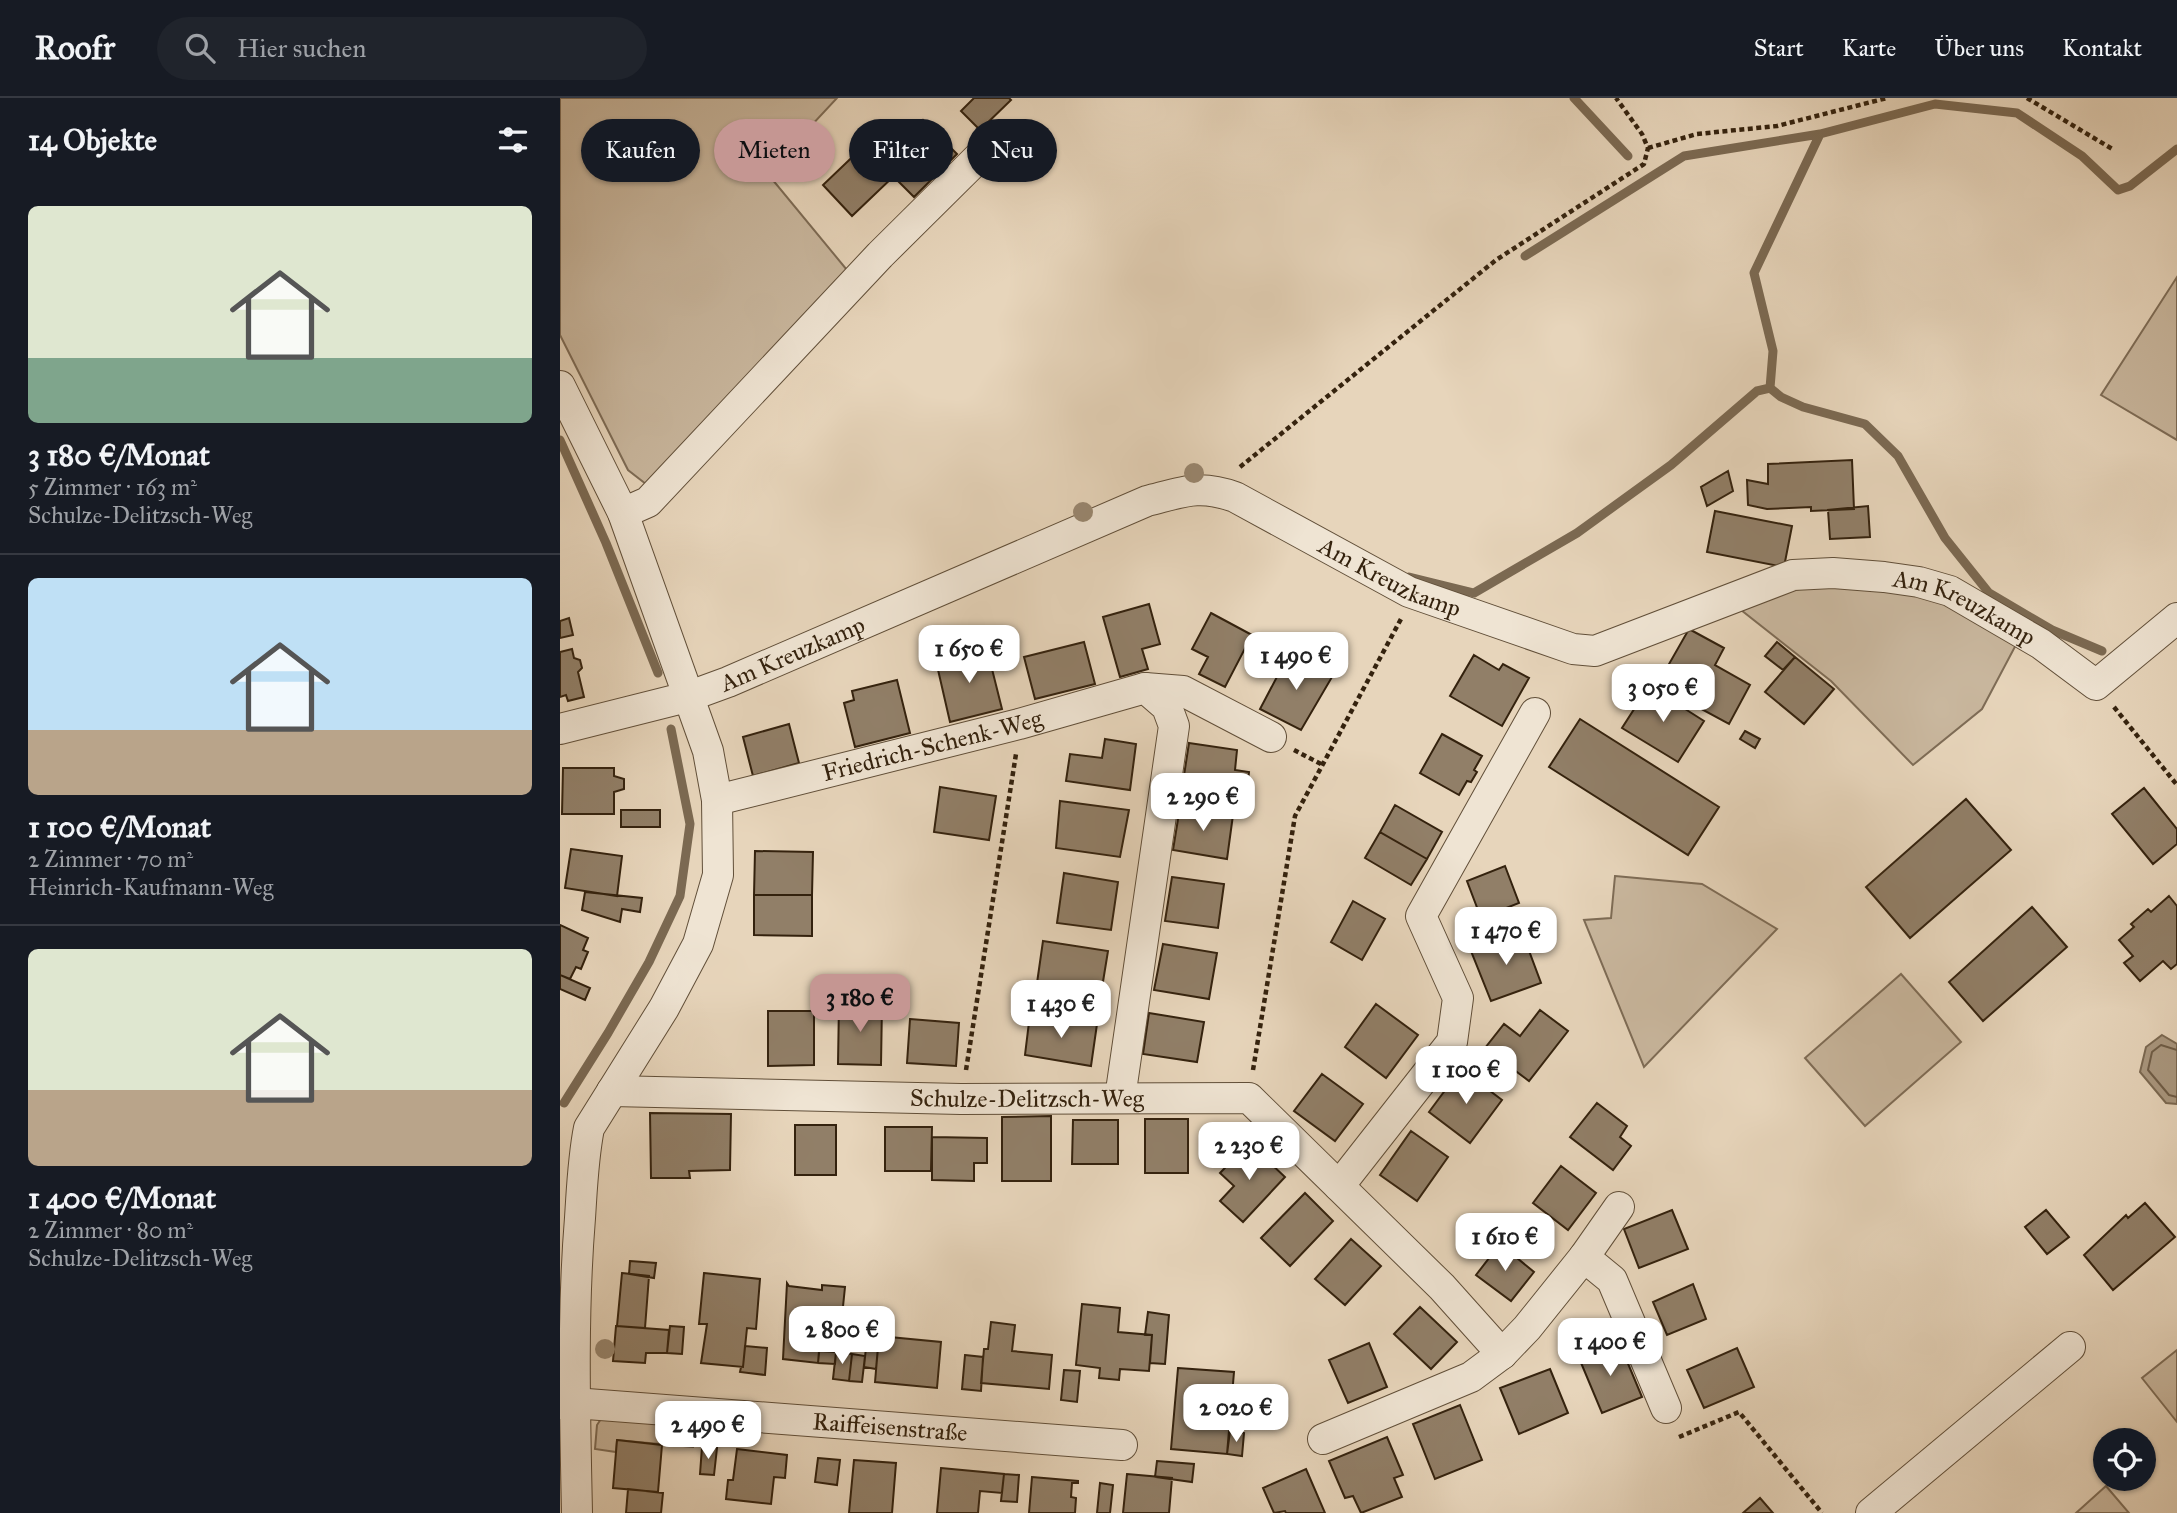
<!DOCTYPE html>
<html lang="de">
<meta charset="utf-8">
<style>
:root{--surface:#171b24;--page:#20242c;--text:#f1f3f6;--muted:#9ea1a6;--line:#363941;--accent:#c59692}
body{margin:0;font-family:"IM FELL Great Primer",serif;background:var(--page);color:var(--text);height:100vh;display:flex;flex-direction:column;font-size:26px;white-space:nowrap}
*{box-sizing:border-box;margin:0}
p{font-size:23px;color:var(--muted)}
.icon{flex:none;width:38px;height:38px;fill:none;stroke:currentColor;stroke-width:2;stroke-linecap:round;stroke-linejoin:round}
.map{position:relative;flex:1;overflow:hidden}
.details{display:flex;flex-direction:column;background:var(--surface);width:560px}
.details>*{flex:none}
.top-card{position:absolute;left:21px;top:21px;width:665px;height:63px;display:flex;gap:14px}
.fabs{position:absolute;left:1533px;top:1330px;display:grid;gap:14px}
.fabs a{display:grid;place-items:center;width:63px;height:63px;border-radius:50%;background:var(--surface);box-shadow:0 2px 5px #0004;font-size:35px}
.price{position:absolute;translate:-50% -60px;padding:0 16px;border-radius:14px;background:#fff;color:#222;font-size:23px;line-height:46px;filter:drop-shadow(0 2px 4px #0008)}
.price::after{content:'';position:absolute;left:50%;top:42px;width:21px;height:16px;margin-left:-10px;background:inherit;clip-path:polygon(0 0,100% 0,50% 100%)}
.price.selected{background:var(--accent);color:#111}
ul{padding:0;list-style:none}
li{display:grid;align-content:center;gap:14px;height:371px;padding:0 28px}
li+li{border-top:2px solid var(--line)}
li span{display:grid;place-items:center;height:217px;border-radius:10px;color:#555}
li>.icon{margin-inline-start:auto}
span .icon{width:126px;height:126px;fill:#fffc;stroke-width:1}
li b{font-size:30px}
h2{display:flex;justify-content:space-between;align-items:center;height:84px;padding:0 28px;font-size:30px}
.tag{padding:0 24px;border-radius:32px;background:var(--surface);box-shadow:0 2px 5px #0004;font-size:24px;line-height:63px}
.tag.selected{background:var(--accent);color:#111}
header{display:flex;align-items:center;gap:42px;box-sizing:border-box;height:98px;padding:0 35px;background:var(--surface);border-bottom:2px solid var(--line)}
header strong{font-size:33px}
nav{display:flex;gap:38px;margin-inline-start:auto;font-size:24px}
.search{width:490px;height:63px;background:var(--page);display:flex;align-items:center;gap:18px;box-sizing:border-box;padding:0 24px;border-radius:38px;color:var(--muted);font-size:26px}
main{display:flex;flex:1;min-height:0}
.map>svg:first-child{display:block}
.green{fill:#c9b79e;stroke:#7e6c56;stroke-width:2}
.water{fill:#aa9880;stroke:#7b6952;stroke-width:2}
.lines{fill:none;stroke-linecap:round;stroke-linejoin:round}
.shore{stroke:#6f5d47;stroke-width:2}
.stream{stroke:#7b6952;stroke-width:9}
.building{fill:#917f68;stroke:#34220e;stroke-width:2}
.minor-casing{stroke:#614f39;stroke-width:32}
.path{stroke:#34220e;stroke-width:4.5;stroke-dasharray:5 3.5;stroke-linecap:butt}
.minor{stroke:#efe4d3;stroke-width:30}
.tree{fill:#998770}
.labels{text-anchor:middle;stroke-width:5;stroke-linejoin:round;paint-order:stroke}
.street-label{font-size:24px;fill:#34220e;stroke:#efe4d3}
</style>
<header>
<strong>Roofr</strong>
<div class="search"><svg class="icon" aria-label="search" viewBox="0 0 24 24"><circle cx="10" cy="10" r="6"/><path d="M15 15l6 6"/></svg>Hier suchen</div>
<nav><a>Start</a><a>Karte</a><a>Über uns</a><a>Kontakt</a></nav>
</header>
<main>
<section class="details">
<h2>14 Objekte<svg class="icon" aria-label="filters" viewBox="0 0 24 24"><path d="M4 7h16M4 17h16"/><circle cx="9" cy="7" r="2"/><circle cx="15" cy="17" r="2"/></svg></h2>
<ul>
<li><span style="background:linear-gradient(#dfe7d0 70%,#7fa58c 0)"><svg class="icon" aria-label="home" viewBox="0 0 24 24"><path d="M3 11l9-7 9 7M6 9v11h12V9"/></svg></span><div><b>3 180 €/Monat</b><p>5 Zimmer · 163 m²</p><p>Schulze-Delitzsch-Weg</p></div></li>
<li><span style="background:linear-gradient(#bfe0f5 70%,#b9a48a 0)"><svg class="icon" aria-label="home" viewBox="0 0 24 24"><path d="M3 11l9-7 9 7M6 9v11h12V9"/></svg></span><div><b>1 100 €/Monat</b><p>2 Zimmer · 70 m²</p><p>Heinrich-Kaufmann-Weg</p></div></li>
<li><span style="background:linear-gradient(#dfe7d0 65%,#b9a48a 0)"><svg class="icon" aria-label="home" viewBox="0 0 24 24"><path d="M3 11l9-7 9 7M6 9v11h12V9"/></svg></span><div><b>1 400 €/Monat</b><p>2 Zimmer · 80 m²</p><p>Schulze-Delitzsch-Weg</p></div></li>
</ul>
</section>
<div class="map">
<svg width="1617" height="1415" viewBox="0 0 1617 1415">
<rect width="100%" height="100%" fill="#e7d5bb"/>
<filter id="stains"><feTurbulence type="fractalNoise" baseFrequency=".00286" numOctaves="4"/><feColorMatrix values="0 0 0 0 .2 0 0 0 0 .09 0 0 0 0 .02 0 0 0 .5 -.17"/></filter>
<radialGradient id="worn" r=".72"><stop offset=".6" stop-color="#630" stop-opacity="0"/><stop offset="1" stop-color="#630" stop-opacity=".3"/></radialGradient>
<!-- green -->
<path class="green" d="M 0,0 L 277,0 L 207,75 L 287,172 L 91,390 L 68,372 L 0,237 Z
M 1617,179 L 1617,342 L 1541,297 Z
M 1269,486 L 1369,498 L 1458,543 L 1422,611 L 1353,667 L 1271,583 L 1176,508 L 1204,497 Z
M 1055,778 L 1142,786 L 1217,831 L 1084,969 L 1024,822 L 1051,820 Z
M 1341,876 L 1401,944 L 1305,1028 L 1245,960 Z
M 1617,1252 L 1617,1324 L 1582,1280 Z
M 41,1321 L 135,1327 L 133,1349 L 57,1342 L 56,1354 L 35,1351 L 37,1327 Z
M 1546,1388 L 1569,1415 L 1516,1415 Z"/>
<!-- water -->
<path class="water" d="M 1602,937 L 1617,946 L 1617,1006 L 1606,1005 L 1580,974 L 1586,949 Z"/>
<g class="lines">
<!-- shore -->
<path class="shore" d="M 1617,952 L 1601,947 L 1592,954 L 1588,972 L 1609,997 L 1617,999"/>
<!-- stream -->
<path class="stream" d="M 1014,0 L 1068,58
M 965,158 L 1124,58 L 1260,36 L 1375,6 L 1457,15 L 1522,58 L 1558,92 L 1570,88 L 1617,51
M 1210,290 L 1213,253 L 1194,175 L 1260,36
M 0,342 L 46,445 L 98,575
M 849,479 L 914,495 L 1017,435 L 1111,367 L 1197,293 L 1210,290 L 1221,299 L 1243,309 L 1305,326 L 1338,358 L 1385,440 L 1429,495 L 1492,532 L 1542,553
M 4,1005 L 48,935 L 89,864 L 120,798 L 130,726 L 111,631"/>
</g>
<!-- building -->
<path class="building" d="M 414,0 L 449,0 L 451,2 L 420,32 L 401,13 Z
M 363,22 L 397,56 L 354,99 L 334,79 L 335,77 L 322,63 L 332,53 L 328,49 L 341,36 L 345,41 Z
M 306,46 L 335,77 L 292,118 L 263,87 Z
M 1292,362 L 1294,411 L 1251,413 L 1251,409 L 1207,411 L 1188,407 L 1187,382 L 1208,386 L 1208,366 Z
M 1168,373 L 1173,393 L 1147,408 L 1141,389 Z
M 1308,408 L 1310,439 L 1270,441 L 1268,412 Z
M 1155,413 L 1232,428 L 1224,469 L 1147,454 Z
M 589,506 L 600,546 L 582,551 L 588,571 L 560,579 L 543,519 Z
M 651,515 L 692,537 L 665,589 L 639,576 L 648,559 L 632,551 Z
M 9,520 L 13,537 L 0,540 L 0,523 Z
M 1129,531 L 1164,550 L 1155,567 L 1190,587 L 1169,626 L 1097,587 Z
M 524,544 L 535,586 L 475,601 L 464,559 Z
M 1217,544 L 1235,559 L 1223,572 L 1205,558 Z
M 12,551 L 14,560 L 20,562 L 22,570 L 18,574 L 24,599 L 8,603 L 6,597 L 0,599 L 0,554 Z
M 427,551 L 442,611 L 390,624 L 376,563 Z
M 729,556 L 772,579 L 741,632 L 700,611 Z
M 914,557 L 939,572 L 943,566 L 969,580 L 942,628 L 890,598 Z
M 1235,559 L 1274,591 L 1244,626 L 1205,594 Z
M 337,582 L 350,635 L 295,649 L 284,605 L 294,602 L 292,593 Z
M 1089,588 L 1144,623 L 1118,664 L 1062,630 Z
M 1020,621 L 1159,709 L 1128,757 L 989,669 Z
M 229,626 L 239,665 L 193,678 L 183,639 Z
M 1185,633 L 1200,641 L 1195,650 L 1180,641 Z
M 882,636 L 922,658 L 914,672 L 917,674 L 911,684 L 907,683 L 899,697 L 860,675 Z
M 545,641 L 576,646 L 570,692 L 506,683 L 510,656 L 542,660 Z
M 629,645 L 677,652 L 675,672 L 689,674 L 687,693 L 623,684 Z
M 3,670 L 54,670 L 54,678 L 64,681 L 64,691 L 54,694 L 54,716 L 2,716 Z
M 380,689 L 436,698 L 429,742 L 374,734 Z
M 1584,690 L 1617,731 L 1617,746 L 1593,766 L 1552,716 Z
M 1406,701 L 1451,752 L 1350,840 L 1306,789 Z
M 500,703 L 569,712 L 560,759 L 496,750 Z
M 835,707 L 882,734 L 867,761 L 820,734 Z
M 620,709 L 673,717 L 667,761 L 613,752 Z
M 61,712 L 100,712 L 100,729 L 61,729 Z
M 820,734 L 867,761 L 851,787 L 805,760 Z
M 11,751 L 62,758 L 57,798 L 5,790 Z
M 195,753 L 253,754 L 252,797 L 194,797 Z
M 945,768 L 959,805 L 921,820 L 907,783 Z
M 504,775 L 558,784 L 551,832 L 497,825 Z
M 612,779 L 664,786 L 658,830 L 605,823 Z
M 25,794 L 82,800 L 80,814 L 62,811 L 60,824 L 22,812 Z
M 194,797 L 252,797 L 252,838 L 194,837 Z
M 1609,798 L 1617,808 L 1617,866 L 1611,871 L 1603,863 L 1580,883 L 1564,865 L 1573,858 L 1559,842 L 1574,829 L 1571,826 L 1588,811 L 1591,814 Z
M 793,803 L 825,821 L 802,862 L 771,844 Z
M 1472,809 L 1507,849 L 1423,923 L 1389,884 Z
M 0,827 L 28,840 L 23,852 L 28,854 L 21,871 L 16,869 L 10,881 L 0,877 Z
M 962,834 L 981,885 L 931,903 L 911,853 Z
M 483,843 L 548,853 L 540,902 L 476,892 Z
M 603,846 L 657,855 L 649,901 L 594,892 Z
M 0,877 L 30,890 L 25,902 L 0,891 Z
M 279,905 L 322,906 L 321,967 L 278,966 Z
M 816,906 L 858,937 L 826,980 L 785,949 Z
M 980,912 L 1008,933 L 969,983 L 925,950 L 944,926 L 960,938 Z
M 208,913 L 254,913 L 254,967 L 208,968 Z
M 589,915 L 644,924 L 637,964 L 583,956 Z
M 470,916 L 537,926 L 531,968 L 465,957 Z
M 350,921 L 399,925 L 396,968 L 347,965 Z
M 901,971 L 942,1002 L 910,1045 L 869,1014 Z
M 762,976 L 803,1006 L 775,1043 L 734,1013 Z
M 1037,1005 L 1067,1028 L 1060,1039 L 1071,1048 L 1053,1072 L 1010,1039 Z
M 90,1015 L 171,1016 L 170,1072 L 129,1073 L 130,1080 L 91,1080 Z
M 491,1018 L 491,1083 L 442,1083 L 442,1019 Z
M 585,1021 L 628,1021 L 628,1075 L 585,1075 Z
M 513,1022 L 558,1022 L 558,1066 L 512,1066 Z
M 235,1027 L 276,1027 L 276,1077 L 235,1077 Z
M 325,1029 L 372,1029 L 371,1073 L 325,1073 Z
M 851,1033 L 888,1059 L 857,1103 L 820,1077 Z
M 372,1039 L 427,1040 L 427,1065 L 414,1065 L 414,1083 L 372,1082 Z
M 689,1045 L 725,1079 L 683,1124 L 660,1103 L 674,1088 L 660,1075 Z
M 1001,1068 L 1036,1095 L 1008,1132 L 973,1105 Z
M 745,1095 L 773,1123 L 730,1168 L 701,1140 Z
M 1585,1105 L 1615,1139 L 1553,1192 L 1524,1157 L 1566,1117 L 1568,1120 Z
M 1112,1112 L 1128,1151 L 1079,1170 L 1064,1131 Z
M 1486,1112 L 1509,1139 L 1487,1156 L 1465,1129 Z
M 791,1141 L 821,1168 L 785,1207 L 755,1181 Z
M 940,1146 L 974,1174 L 951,1203 L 916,1177 Z
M 70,1163 L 96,1165 L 94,1180 L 69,1176 Z
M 62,1175 L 89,1178 L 85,1230 L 57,1228 Z
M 144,1175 L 200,1181 L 196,1231 L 187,1230 L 183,1269 L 141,1265 L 147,1226 L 139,1226 Z
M 227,1185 L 229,1188 L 262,1192 L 262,1187 L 285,1189 L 281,1228 L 262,1226 L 258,1265 L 223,1261 Z
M 1133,1186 L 1146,1221 L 1107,1237 L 1093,1204 Z
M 522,1206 L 560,1210 L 558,1234 L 592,1237 L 589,1273 L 560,1271 L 559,1282 L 539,1280 L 540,1270 L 516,1267 Z
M 860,1209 L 897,1244 L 871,1271 L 834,1236 Z
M 588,1214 L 609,1217 L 605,1266 L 590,1265 L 592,1237 L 585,1237 Z
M 431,1224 L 455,1227 L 452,1253 L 492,1257 L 489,1291 L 421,1285 L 424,1251 L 428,1251 Z
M 56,1228 L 109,1232 L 107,1255 L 86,1255 L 85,1265 L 53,1263 Z
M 110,1228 L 124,1229 L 122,1256 L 107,1255 Z
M 308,1230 L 322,1231 L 322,1238 L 319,1238 L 316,1271 L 304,1269 Z
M 319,1238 L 381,1244 L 377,1290 L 315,1284 Z
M 1059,1244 L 1082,1299 L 1042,1315 L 1019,1260 Z
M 809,1245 L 827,1289 L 788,1305 L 769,1262 Z
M 185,1248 L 207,1250 L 205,1277 L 180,1274 L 181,1269 L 183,1269 Z
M 1177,1250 L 1194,1289 L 1144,1310 L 1127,1272 Z
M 259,1253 L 276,1254 L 275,1266 L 258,1265 Z
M 276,1254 L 292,1256 L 289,1283 L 273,1281 Z
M 292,1256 L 305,1258 L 302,1284 L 289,1283 Z
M 405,1257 L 423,1259 L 421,1293 L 402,1291 Z
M 618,1270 L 674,1274 L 667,1356 L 611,1351 Z
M 990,1271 L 1008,1315 L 959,1336 L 940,1290 Z
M 504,1272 L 520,1273 L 517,1304 L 501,1302 Z
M 900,1307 L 922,1362 L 875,1381 L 853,1326 Z
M 670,1333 L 684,1335 L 682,1358 L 667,1356 Z
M 827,1339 L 843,1377 L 834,1380 L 842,1399 L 801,1415 L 793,1398 L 785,1400 L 769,1363 Z
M 57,1342 L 102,1347 L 98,1394 L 53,1390 Z
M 142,1349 L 157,1350 L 154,1377 L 140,1376 Z
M 177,1351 L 227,1357 L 225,1380 L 214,1379 L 211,1406 L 166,1401 L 168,1382 L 173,1382 Z
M 258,1360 L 280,1362 L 277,1387 L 255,1384 Z
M 294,1362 L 336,1365 L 332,1415 L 289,1415 Z
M 597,1363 L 634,1366 L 632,1384 L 595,1379 Z
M 381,1370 L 444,1376 L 442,1395 L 420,1393 L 418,1415 L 377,1415 Z
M 746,1371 L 765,1415 L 726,1415 L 725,1413 L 714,1415 L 703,1390 Z
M 444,1376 L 459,1377 L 457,1404 L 441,1403 Z
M 567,1376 L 612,1380 L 609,1415 L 563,1415 Z
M 472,1379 L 518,1383 L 518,1385 L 512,1385 L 511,1399 L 516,1400 L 515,1415 L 469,1415 Z
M 540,1385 L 553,1387 L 550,1415 L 537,1415 Z
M 68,1391 L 103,1395 L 101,1415 L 66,1415 Z
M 1200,1400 L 1213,1415 L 1183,1415 Z"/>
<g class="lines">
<!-- minor casing -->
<g class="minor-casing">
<g id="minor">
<path d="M 0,288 L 63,415 L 148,653 L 157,702 L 158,777 L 138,846 L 104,910 L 29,1030 C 23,1060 22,1090 20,1120 C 12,1218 15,1317 17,1415"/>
<path d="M 63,415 L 88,404 L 320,157 L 432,46"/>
<path d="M 585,590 L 623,593 L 711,639"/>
<path id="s1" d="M 0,631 L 127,599 L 168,584 L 587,403 C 623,394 639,386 675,399 L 849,494 L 1013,551 L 1035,553 L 1233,477 L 1273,475 L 1324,479 L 1359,484 L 1390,493 L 1481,546 L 1536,587 L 1617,520"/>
<path id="s2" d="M 157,702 L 459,626 L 585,590 L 607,609 L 614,628 L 560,1000"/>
<path id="s3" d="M 52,993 L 401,1001 L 689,1000 L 882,1189 L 942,1256 L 911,1279 L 763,1341"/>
<path d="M 779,1088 L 892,944 L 898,900 L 861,818 L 975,615"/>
<path d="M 1024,1159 L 1059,1109"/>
<path d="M 942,1256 L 967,1230 L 1024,1159 L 1052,1182 L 1106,1310"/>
<path id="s4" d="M 0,1306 L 14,1305 L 562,1347"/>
<path d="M 1311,1415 L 1510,1249"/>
</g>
</g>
<!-- path -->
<path class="path" d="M 1467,0 L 1554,52
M 1088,50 L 1137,36 L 1217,28 L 1327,0
M 680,369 L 936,162 L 1084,66 L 1088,50 L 1082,36 L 1056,0
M 1554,609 L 1617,687
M 734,652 L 761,666
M 406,972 L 456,656
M 693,972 L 735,718 L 841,521
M 1119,1339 L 1179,1314 L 1262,1415"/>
<!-- minor -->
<use href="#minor" class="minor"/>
</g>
<!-- trees -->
<g class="tree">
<circle cx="634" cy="375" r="10"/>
<circle cx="523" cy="414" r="10"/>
<circle cx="45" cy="1251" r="10"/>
</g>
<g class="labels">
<!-- street labels -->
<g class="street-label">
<text dy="8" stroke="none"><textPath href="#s1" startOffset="896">Am Kreuzkamp</textPath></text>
<text dy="8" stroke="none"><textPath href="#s1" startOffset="1505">Am Kreuzkamp</textPath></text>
<text dy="8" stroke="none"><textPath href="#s1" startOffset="245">Am Kreuzkamp</textPath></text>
<text dy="8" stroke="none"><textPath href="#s2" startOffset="222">Friedrich-Schenk-Weg</textPath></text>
<text dy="8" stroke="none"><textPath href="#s3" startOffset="415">Schulze-Delitzsch-Weg</textPath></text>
<text dy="8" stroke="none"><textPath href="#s4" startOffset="331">Raiffeisenstraße</textPath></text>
</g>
</g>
<rect width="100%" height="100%" filter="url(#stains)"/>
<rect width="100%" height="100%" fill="url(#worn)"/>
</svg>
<div class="fabs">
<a><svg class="icon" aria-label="locate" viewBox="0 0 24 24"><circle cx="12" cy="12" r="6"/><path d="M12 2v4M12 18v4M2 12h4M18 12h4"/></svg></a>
</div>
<b class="price" style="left:409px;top:587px">1 650 €</b>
<b class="price" style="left:736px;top:594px">1 490 €</b>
<b class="price" style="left:1103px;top:626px">3 050 €</b>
<b class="price" style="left:643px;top:735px">2 290 €</b>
<b class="price" style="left:946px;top:869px">1 470 €</b>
<b class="price selected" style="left:300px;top:936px">3 180 €</b>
<b class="price" style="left:501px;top:942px">1 430 €</b>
<b class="price" style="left:906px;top:1008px">1 100 €</b>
<b class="price" style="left:689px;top:1084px">2 230 €</b>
<b class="price" style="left:945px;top:1175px">1 610 €</b>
<b class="price" style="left:282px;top:1268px">2 800 €</b>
<b class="price" style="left:1050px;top:1280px">1 400 €</b>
<b class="price" style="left:676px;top:1346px">2 020 €</b>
<b class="price" style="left:148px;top:1363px">2 490 €</b>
<div class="top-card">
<a class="tag">Kaufen</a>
<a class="tag selected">Mieten</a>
<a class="tag">Filter</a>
<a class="tag">Neu</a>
</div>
</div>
</main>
